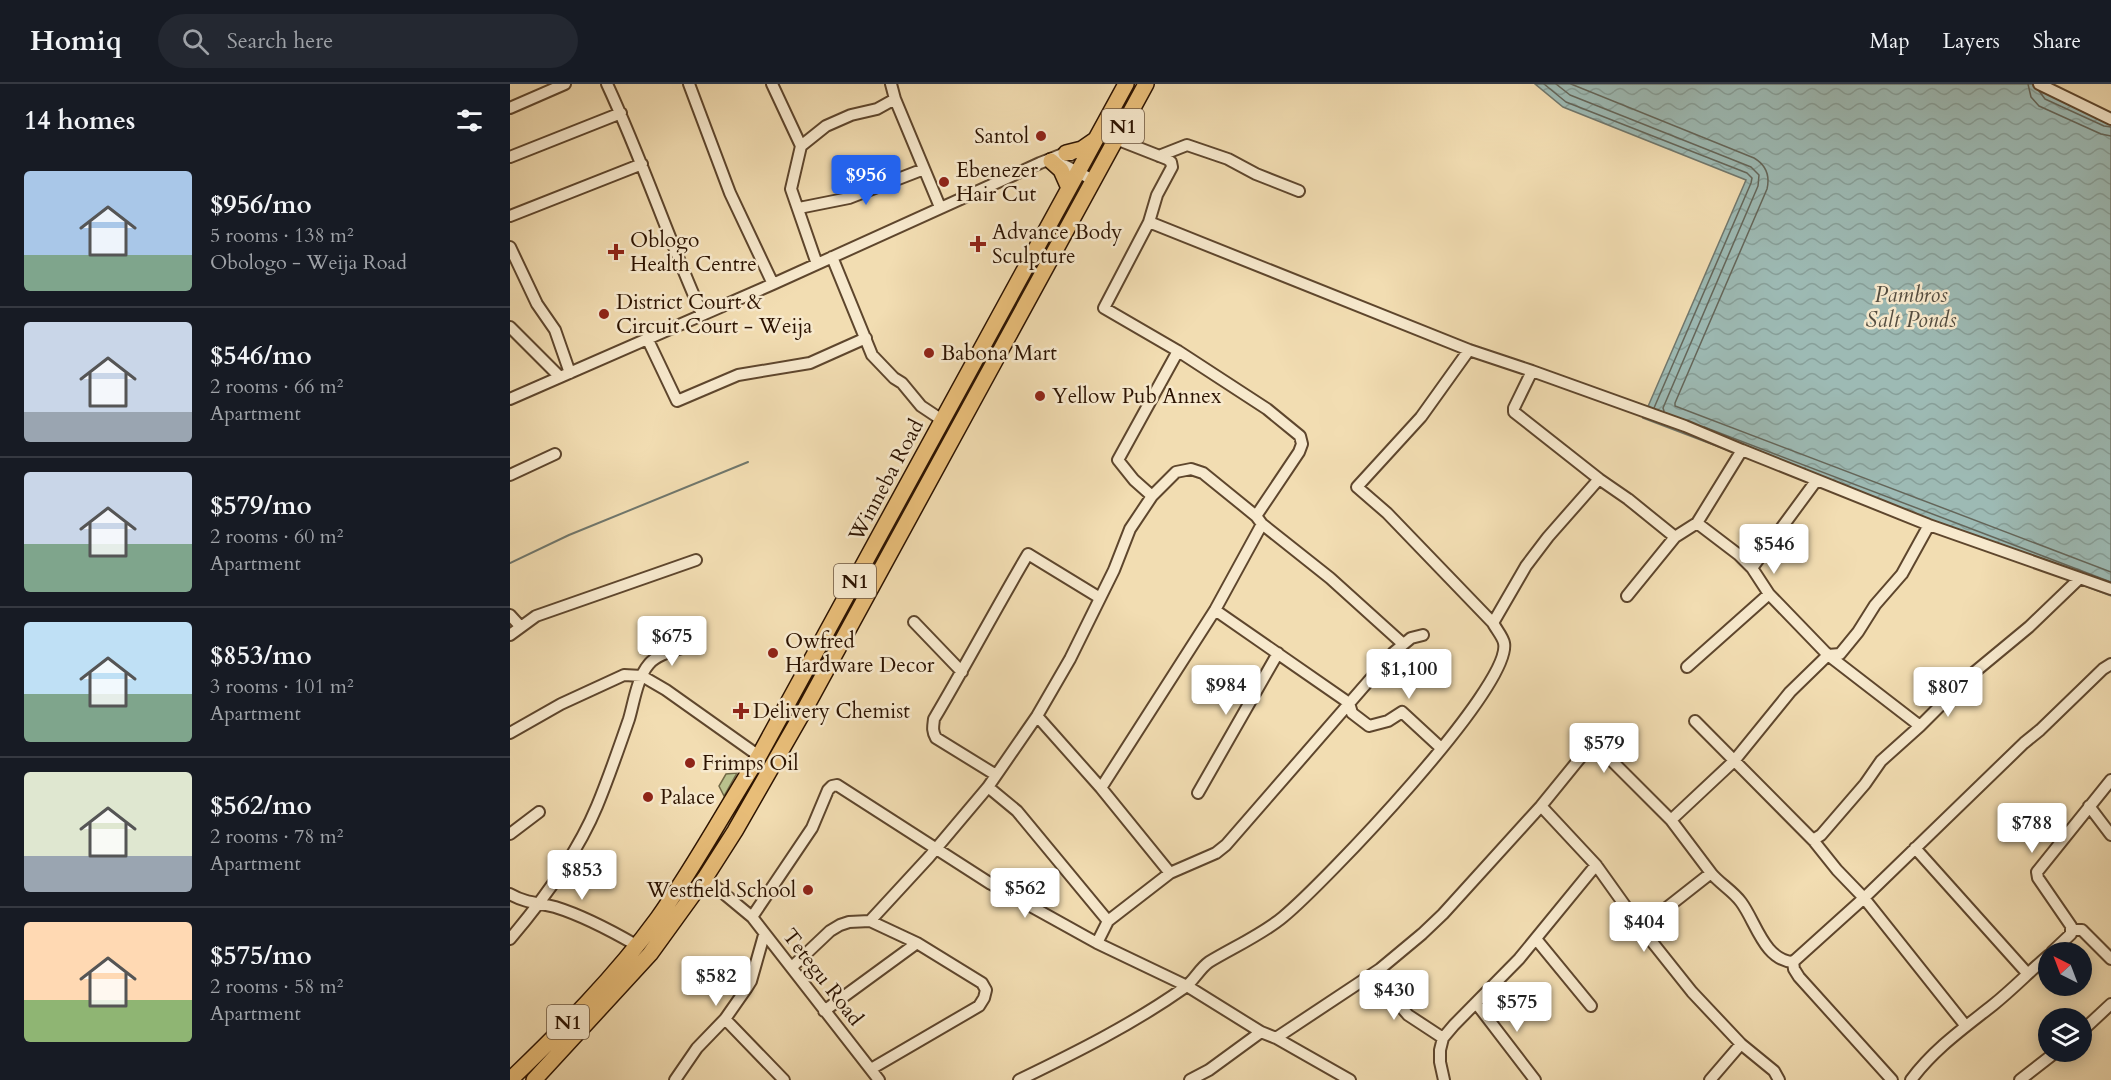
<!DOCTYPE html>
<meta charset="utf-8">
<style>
:root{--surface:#171b24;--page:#242831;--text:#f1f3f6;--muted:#9ea1a6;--line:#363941;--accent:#2563eb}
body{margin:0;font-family:Cardo,serif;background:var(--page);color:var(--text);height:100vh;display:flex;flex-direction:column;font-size:22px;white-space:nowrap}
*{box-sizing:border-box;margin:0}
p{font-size:20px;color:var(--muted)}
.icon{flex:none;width:33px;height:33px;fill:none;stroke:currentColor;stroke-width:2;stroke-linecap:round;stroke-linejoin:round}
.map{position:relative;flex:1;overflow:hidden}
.side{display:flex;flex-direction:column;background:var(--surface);width:510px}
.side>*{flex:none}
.needle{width:39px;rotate:318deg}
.buttons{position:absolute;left:1528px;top:858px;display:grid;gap:12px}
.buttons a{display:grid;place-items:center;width:54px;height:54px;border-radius:50%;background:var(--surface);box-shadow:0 3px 15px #0003;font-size:30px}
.price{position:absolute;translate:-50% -51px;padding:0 14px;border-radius:6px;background:#fff;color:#222;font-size:20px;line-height:39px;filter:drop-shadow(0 2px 3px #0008)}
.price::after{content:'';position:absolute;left:50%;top:36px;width:18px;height:14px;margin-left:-9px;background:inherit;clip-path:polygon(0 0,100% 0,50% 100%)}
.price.active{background:var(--accent);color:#fff}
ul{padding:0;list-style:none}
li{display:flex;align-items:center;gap:18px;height:150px;padding:0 24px}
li+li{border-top:2px solid var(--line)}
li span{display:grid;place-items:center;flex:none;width:168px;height:120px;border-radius:6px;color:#555}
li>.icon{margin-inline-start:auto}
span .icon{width:72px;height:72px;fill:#fffc;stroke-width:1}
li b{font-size:26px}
h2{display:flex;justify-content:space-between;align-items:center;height:72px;padding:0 24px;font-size:26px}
header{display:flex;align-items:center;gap:36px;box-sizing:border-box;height:84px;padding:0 30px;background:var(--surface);border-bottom:2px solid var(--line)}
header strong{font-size:28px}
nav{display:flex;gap:33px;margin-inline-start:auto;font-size:21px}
.search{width:420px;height:54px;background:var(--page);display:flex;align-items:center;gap:15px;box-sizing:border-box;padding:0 21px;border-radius:33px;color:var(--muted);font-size:22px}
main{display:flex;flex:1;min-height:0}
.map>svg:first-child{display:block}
.green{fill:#b9c18d;stroke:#726a47;stroke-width:1.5}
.water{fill:url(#water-waves);stroke:#70776c;stroke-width:1.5}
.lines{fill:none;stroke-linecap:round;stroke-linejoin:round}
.shore{stroke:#64665a;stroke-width:1.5}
.stream{stroke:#70776c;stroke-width:2}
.minor-casing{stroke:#5e462d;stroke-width:14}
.highway-casing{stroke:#2c1301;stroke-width:18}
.minor{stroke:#f7e9cd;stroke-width:10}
.highway{stroke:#e9be79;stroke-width:15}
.poi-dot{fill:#8f2418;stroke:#f7e9cd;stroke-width:2}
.labels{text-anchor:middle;stroke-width:5;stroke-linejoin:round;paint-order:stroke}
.shield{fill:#f7e9cd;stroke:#69533e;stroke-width:1.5}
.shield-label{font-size:20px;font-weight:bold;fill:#2c1301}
.poi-label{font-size:21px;fill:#2c1301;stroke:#f7e9cd;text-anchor:start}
.street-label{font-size:21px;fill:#2c1301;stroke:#f7e9cd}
.water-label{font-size:22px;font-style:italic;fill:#544d40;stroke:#f7e9cd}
</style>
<header>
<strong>Homiq</strong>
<div class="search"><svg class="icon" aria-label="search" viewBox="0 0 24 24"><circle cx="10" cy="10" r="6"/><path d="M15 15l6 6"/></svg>Search here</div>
<nav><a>Map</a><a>Layers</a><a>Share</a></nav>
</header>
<main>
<section class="side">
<h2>14 homes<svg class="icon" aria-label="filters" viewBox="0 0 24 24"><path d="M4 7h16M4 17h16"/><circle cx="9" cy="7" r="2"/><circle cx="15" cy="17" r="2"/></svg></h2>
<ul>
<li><span style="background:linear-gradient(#a9c7e8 70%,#7fa58c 0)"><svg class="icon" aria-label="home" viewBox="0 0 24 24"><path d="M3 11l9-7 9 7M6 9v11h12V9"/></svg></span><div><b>$956/mo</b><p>5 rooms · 138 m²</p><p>Obologo - Weija Road</p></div></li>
<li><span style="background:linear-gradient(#c9d6e8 75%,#9aa5b1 0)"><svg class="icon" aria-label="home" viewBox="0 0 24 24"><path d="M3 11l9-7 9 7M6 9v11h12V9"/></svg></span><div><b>$546/mo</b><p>2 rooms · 66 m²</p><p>Apartment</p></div></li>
<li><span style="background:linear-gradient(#c9d6e8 60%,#7fa58c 0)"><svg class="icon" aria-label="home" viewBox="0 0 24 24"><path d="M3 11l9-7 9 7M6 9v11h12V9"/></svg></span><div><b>$579/mo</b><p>2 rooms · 60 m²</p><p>Apartment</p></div></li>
<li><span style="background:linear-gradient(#bfe0f5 60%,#7fa58c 0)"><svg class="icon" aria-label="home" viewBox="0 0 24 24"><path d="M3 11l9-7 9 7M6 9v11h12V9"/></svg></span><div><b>$853/mo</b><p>3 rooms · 101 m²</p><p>Apartment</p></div></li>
<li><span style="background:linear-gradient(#dfe7d0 70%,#9aa5b1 0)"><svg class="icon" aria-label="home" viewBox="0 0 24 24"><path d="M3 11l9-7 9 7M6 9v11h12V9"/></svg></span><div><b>$562/mo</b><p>2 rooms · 78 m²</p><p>Apartment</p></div></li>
<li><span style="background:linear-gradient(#ffd9b3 65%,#8fb573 0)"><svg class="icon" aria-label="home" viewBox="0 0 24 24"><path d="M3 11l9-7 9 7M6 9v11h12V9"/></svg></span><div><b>$575/mo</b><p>2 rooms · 58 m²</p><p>Apartment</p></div></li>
</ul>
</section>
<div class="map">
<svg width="1601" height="996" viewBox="0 0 1601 996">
<defs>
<pattern id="water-waves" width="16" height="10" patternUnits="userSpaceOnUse" patternTransform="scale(1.5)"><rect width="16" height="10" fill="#9dbab4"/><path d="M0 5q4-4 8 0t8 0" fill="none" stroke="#879f99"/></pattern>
</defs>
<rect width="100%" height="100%" fill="#f2ddb2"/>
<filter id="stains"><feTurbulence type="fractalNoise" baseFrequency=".00333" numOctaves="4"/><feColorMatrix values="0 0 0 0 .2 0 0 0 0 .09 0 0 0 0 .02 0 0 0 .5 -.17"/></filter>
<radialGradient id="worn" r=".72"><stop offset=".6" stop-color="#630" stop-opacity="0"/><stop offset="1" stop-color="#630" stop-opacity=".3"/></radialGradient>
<!-- green -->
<path class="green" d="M 227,689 L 214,712 L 209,702 L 216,690 Z"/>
<!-- water -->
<path class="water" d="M 1025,0 L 1536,0 L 1601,30 L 1601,512 L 1133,334 L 1236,96 L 1053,23 Z"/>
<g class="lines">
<!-- shore -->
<path class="shore" d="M 1034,0 L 1056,18 L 1237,89 L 1242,94 L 1241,99 L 1144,324
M 1046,0 L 1060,11 L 1241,83 L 1249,91 L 1248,102 L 1153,324 L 1154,327
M 1061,0 L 1244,74 C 1256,81 1260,92 1257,105 L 1165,319 L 1165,322 L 1601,488
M 1518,0 L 1521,13 L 1529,22 L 1591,50 L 1601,52
M 1529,7 L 1535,15 L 1594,42 L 1601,43
M 1194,343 L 1601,498"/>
<!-- stream -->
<path class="stream" d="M 0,479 L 59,451 L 238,378"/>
<!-- minor casing -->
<g class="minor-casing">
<path id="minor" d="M 97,0 C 132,75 158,154 192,230
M 179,0 L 220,109 L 263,200
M 262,0 L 291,62 L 281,105 L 307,180
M 381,0 L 385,15 L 430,123
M 1529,0 L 1601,35
M 0,24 L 55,0
M 606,55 L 657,75 L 661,78 L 662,83 L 647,111 L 639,138 L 594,224 L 668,267 L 757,325 L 790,352 L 792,360 L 789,368 L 746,432
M 291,62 L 316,42 L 341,31 L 367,25 L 385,15
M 649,72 L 677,61 L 718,75 L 746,90 L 789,107
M 0,73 L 111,29
M 544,78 L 556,82 L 583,96
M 289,124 L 339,114 L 414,85
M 0,132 L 132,80
M 639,138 L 959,266 L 1022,287 L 1175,342 L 1232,366 L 1187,439 L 1165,453 L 1117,512
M 0,163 L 27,220 L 45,246 L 60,289
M 322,173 L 362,271 L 384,294 L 392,299 L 411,322 L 432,336
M 0,243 L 50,293
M 137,254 L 167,317 L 228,291 L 300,279 L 356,254
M 959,266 L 911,333 L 847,403 L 877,429 L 983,539
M 0,315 L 263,200 L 530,79 L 553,70 L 561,71
M 1232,366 L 1419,441 L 1601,505
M 0,391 L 45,370
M 1089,395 L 1118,415 L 1165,453
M 642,412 L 624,396 L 608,376 L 668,267
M 1187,439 L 1229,471 L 1242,484 L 1259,510 L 1318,571 L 1410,642
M 1242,484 L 1306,397
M 705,526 L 839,619 L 842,629 L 859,642 L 878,637 L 892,628 L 931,664
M 0,531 L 10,542
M 404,538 L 452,588
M 0,551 L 26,532 L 186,476
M 1177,583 L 1259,510
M 527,632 L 591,704 L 660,789
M 1185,637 L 1303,756 L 1327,786 L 1354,814 L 1455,941
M 0,649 L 51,620 L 114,591 L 132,592 L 156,606 L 249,672
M 486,691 L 426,654 C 422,647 423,643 424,635 C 456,581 486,524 518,470 L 590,514
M 478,703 L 507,727 L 598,837
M 591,704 L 705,526 L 752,440
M 688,709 L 768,569
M 1031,722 L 1086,781 L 1131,844 L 1182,908 L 1231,960 L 1264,987 L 1269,996
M 1579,722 L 1601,751
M 0,750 L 29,728
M 1303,756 L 1311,751 L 1355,700 L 1371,677 L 1410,642 L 1461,591 L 1519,543 L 1570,494
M 1405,764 L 1517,889
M 1201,789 L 1161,736 L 1224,677 L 1280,608 L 1318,571 L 1330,570 L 1348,548 L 1365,521 L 1392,490 L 1419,441
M 195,794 L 242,833 L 369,996
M 0,810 C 18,820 27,818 45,823 C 74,832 100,846 126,861
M 242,833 L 302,744 L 318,706 L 322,702 L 327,701 L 481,800 L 587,859 L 677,902 L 751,948 L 766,954 L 840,996
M 360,837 L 419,773 L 478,703 L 527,632 L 560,575 L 604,486 L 620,445 L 642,412 L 666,388 L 681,385 L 693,389 L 746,432 L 752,440 L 820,494 L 892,559
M 1131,844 L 1201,789 C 1209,799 1223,807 1231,818 C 1246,838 1254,876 1283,878 L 1354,814 L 1514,659 L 1530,646 L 1593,585 L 1601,580
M 1561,846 L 1572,846 L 1601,875
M 0,855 C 34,815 67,770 87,722 C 99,693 109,664 119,635 C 124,618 127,594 139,580 C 148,569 168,566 180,561
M 1026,855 L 1081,922
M 587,859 L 598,837 L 660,789 L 706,769 L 716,761 L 883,569 L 901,554 L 913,551
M 1542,868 L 1561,850 L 1561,842 L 1528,794 L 1527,788 L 1601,696
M 1283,878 L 1284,885 L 1289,893 L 1382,996
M 282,883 L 320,847 L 330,841 L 339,838 L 360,837 L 407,859 L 472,899 L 476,906 L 474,914 L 469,922 L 361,985
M 870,885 L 889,911 L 892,924 L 898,931 L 933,954
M 966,919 L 1025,996
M 314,927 L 407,859
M 215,935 L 274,996
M 1572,947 L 1601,920
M 766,954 L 870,885 L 912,850 L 933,830 L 1031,722 L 1079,663 L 1085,662 L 1090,665 L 1161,736
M 165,996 L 187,964 L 215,935 L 236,905 L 241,897 L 254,851
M 509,996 C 565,969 623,940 674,904 C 684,897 689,885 699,878 C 722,864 753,850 773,833 C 812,801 1003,602 994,559 C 993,553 986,545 983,539 L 1016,482 L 1038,453 L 1089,395 L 1004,328 L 1004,324 L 1022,287
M 680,996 L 699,986 L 751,948
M 934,996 L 930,978 L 930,966 L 933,954 L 944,941 L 1009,875 L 1086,781
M 1200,996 L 1231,960
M 1401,996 C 1424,965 1454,944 1483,921 C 1503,905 1520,887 1539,871
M 1510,996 L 1546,968"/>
</g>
<!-- highway casing -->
<g class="highway-casing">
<path id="highway" d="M 556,69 L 572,65 L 585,56
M 541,77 L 551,86 L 559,104
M 0,996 C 52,946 105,893 148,834 C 185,782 215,726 249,672 L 616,0
M 24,996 L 140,870 L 195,794 L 225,747 L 296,623 L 636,0"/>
</g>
<!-- minor -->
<use href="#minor" class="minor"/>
<!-- highway -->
<use href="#highway" class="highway"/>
</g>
<!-- markers -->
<g class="poi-dot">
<circle cx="531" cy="52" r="6"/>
<circle cx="434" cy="98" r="6"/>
<path d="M465 151h6v6h6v6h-6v6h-6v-6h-6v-6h6z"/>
<path d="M103 159h6v6h6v6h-6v6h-6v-6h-6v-6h6z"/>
<circle cx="94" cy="230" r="6"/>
<circle cx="419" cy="269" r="6"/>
<circle cx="530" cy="312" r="6"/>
<circle cx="263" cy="569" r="6"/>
<path d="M228 618h6v6h6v6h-6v6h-6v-6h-6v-6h6z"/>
<circle cx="180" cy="679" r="6"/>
<circle cx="138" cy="713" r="6"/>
<circle cx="298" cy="806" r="6"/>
</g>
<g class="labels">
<!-- shield labels -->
<g class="shield">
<rect x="592" y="25" width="42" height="34" rx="4.5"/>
<rect x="324" y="480" width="42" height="34" rx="4.5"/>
<rect x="37" y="921" width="42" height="34" rx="4.5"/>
</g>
<g class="shield-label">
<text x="613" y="49">N1</text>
<text x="345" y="504">N1</text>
<text x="58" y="945">N1</text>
</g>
<!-- poi labels -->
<g class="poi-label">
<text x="519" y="59" text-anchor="end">Santol</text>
<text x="446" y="93">Ebenezer<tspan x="446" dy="24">Hair Cut</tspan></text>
<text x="482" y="155">Advance Body<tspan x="482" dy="24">Sculpture</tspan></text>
<text x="120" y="163">Oblogo<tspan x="120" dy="24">Health Centre</tspan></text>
<text x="106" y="225">District Court &amp;<tspan x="106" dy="24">Circuit Court - Weija</tspan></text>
<text x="431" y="276">Babona Mart</text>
<text x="542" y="319">Yellow Pub Annex</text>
<text x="275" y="564">Owfred<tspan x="275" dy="24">Hardware Decor</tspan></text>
<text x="243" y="634">Delivery Chemist</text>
<text x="192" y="686">Frimps Oil</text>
<text x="150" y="720">Palace</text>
<text x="286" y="813" text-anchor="end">Westfield School</text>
</g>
<!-- street labels -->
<g class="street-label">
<text transform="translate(376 396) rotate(-62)" y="7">Winneba Road</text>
<text transform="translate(313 893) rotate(52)" y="7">Tetegu Road</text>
</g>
<!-- water labels -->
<g class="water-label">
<text x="1401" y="218">Pambros<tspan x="1401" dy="25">Salt Ponds</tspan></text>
</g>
</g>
<rect width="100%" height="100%" filter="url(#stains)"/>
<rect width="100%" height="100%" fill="url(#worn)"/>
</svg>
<div class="buttons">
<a><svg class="needle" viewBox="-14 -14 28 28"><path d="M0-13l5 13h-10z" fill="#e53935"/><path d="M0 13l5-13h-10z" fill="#9ea1a6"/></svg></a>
<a><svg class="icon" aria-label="layers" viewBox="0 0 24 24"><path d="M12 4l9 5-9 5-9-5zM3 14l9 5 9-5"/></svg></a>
</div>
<b class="price active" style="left:356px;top:122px">$956</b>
<b class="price" style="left:1264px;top:491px">$546</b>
<b class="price" style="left:162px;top:583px">$675</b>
<b class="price" style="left:899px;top:616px">$1,100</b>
<b class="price" style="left:716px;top:632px">$984</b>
<b class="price" style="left:1438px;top:634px">$807</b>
<b class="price" style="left:1094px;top:690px">$579</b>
<b class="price" style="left:1522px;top:770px">$788</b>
<b class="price" style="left:72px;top:817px">$853</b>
<b class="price" style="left:515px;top:835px">$562</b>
<b class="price" style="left:1134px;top:869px">$404</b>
<b class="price" style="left:206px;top:923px">$582</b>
<b class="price" style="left:884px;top:937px">$430</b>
<b class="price" style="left:1007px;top:949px">$575</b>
</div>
</main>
